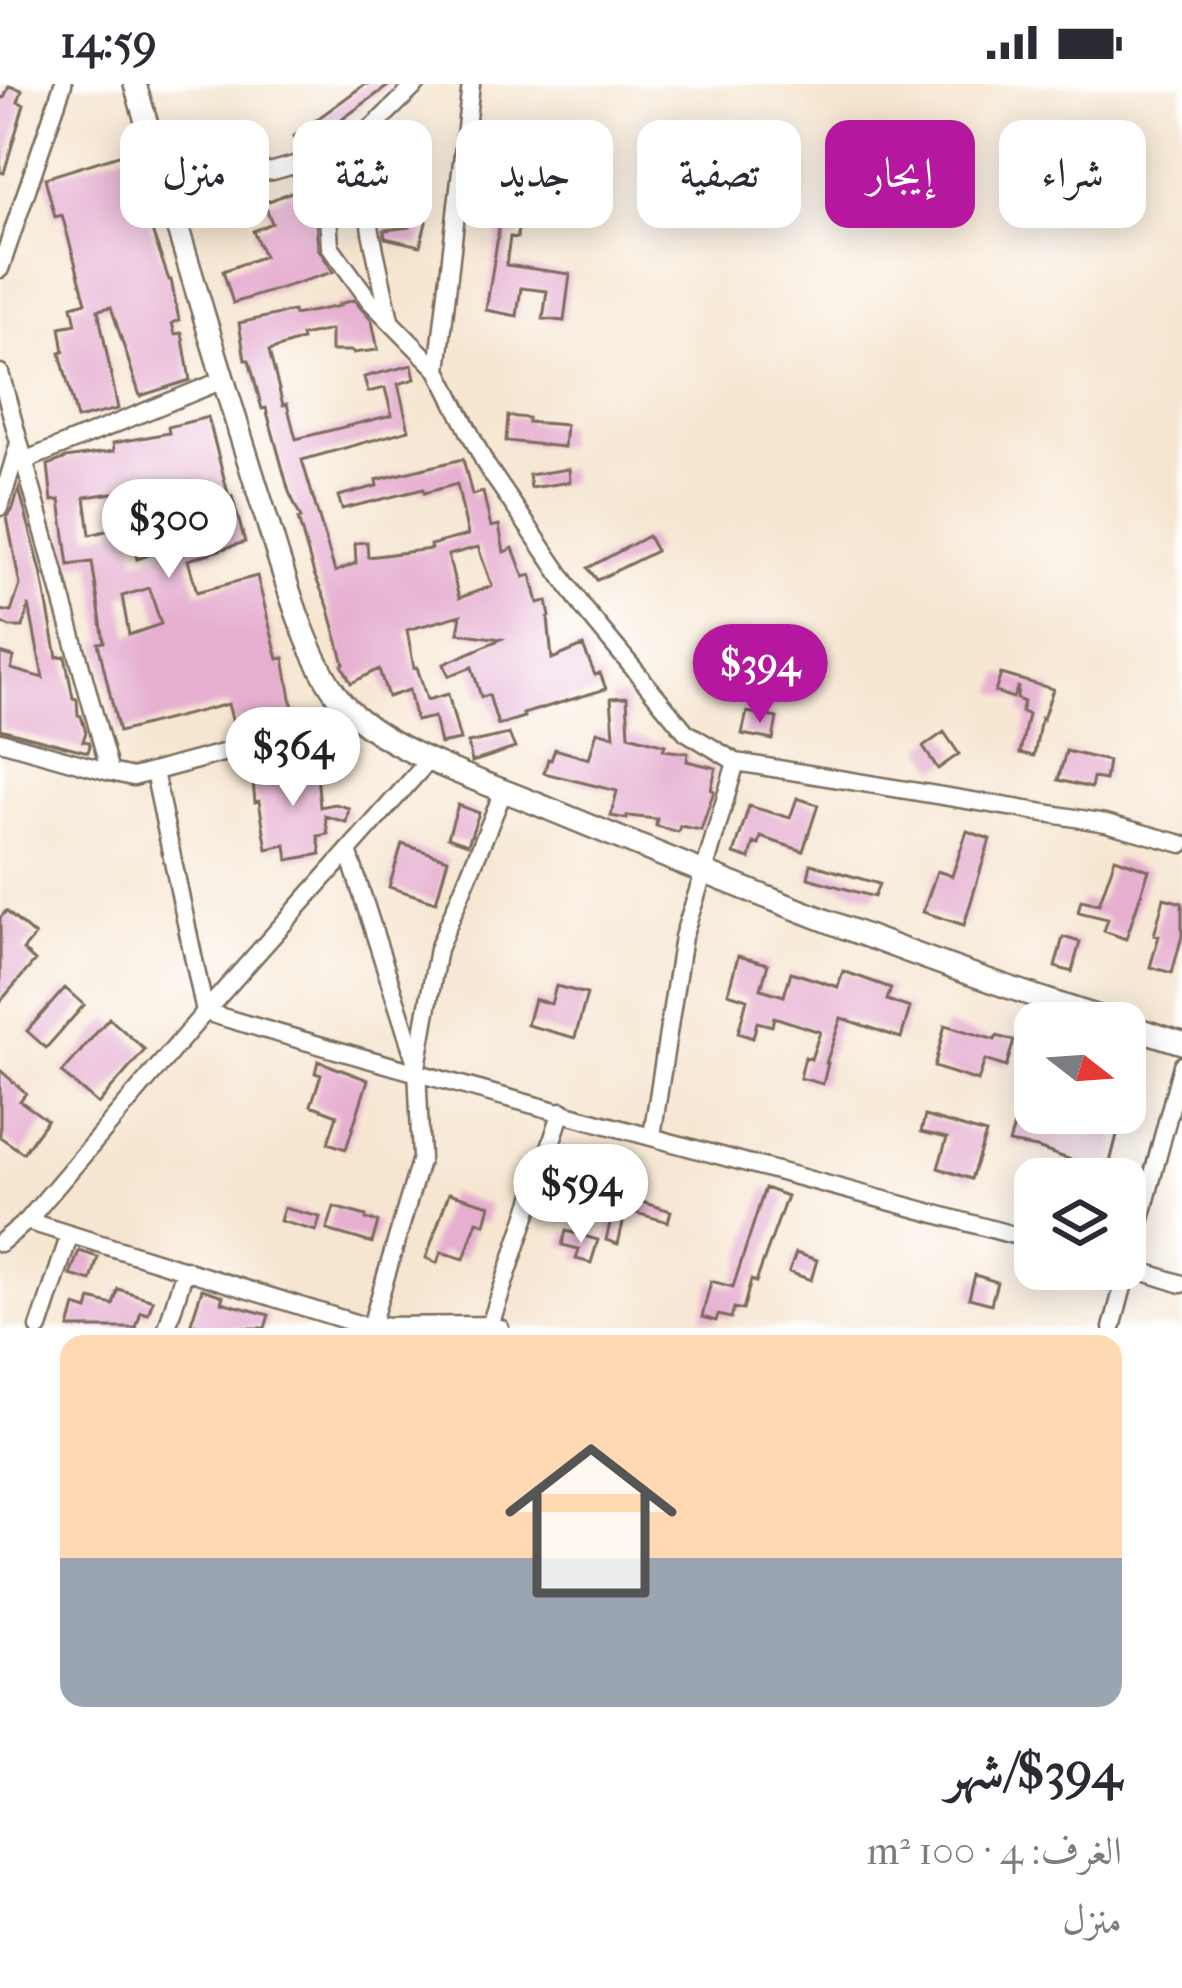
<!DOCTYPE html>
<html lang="ar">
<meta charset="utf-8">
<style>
:root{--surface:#fff;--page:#f2f2f3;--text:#2b2b33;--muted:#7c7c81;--accent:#b5179e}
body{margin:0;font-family:"IM FELL French Canon",Amiri,serif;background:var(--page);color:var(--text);direction:rtl;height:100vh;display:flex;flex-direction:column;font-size:45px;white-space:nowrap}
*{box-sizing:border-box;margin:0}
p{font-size:39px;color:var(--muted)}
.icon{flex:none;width:66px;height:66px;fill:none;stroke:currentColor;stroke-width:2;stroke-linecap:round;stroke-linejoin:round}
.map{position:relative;height:1244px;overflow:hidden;direction:ltr}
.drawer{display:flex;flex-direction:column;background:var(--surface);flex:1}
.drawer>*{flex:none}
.guide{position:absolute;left:36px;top:36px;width:1110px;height:108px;direction:rtl;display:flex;gap:24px}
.needle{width:78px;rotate:107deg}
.buttons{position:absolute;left:1014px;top:918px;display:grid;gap:24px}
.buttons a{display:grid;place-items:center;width:132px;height:132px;border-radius:24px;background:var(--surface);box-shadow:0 6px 30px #0003;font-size:60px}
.price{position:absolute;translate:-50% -102px;padding:0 27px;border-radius:42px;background:#fff;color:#222;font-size:39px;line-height:78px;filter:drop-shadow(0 3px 6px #0008)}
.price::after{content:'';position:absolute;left:50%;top:72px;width:36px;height:27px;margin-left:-18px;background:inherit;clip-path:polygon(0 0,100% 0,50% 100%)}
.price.active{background:var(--accent);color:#fff}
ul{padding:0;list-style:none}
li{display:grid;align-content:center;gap:24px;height:636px;padding:0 60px}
li span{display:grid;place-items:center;height:372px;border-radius:24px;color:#555}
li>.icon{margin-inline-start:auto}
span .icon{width:216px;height:216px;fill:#fffc;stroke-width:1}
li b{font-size:51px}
.chip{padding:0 42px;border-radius:24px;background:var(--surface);box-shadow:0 6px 30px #0003;font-size:42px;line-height:108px}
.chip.active{background:var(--accent);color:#fff}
.status{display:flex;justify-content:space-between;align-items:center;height:84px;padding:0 60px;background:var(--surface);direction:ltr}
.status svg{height:33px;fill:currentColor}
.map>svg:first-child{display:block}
.building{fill:#e6afd0;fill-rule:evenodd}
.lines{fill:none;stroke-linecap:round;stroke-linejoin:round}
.minor-casing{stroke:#7c6c5d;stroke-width:21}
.tertiary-casing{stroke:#7c6c5d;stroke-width:26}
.minor{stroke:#fff;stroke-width:16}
.tertiary{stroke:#fff;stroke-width:21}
</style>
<div class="status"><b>14:59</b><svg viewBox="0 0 49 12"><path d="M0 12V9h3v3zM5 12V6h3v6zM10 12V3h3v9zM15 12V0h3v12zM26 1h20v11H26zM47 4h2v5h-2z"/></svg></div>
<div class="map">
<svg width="1182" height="1244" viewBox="0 0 1182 1244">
<rect width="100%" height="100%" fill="#fff"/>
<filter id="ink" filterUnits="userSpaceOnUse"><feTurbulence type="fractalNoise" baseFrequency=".00833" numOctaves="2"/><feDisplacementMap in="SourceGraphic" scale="24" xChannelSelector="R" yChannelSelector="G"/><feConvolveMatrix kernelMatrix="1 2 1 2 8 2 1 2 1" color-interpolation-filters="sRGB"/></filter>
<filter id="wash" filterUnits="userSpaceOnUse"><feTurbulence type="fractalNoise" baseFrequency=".004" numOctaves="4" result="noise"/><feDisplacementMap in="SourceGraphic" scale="48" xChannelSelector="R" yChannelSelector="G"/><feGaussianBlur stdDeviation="2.7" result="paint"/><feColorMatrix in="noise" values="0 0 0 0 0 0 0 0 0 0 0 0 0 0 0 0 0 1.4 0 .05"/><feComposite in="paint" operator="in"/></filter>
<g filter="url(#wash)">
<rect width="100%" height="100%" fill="#f6e6d1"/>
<g id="blocks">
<!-- building -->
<path class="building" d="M 365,0 L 391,0 L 302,64 L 294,52 Z
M 9,2 L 22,6 L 18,18 L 24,20 L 4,89 L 0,88 L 0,13 L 4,14 Z
M 1099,45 L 1137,57 L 1123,97 L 1097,88 L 1099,80 L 1089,76 Z
M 125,69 L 169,196 L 171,196 L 179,236 L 172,239 L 175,250 L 182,249 L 190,296 L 140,312 L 111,223 L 98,226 L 118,325 L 77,335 L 60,269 L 64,268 L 60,243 L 76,240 L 72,222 L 86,218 L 62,131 L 55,133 L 45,94 Z
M 306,102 L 315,125 L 318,164 L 333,188 L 233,219 L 223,187 L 264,172 L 253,147 L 272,139 L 264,119 Z
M 417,119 L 430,123 L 420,162 L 385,154 L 384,146 L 410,143 Z
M 499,121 L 514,122 L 513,133 L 519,133 L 517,154 L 510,153 L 506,181 L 570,190 L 564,237 L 543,235 L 547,207 L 521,204 L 517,232 L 486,226 L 498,152 Z
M 354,216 L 372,237 L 378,266 L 353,269 L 352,267 L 331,267 L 331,246 L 301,252 L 302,256 L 269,267 L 283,321 L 287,320 L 296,355 L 392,331 L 385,304 L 368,308 L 364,293 L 412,281 L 415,295 L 398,300 L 409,346 L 302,376 L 335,488 L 356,479 L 355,459 L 367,458 L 368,473 L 431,465 L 430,461 L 468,451 L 457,400 L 424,409 L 423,405 L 342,425 L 338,412 L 377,402 L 376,396 L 463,375 L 472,411 L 483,408 L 491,443 L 499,441 L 504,468 L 513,464 L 524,493 L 531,491 L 538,519 L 547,517 L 550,533 L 548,534 L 552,575 L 583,562 L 595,591 L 600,589 L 606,605 L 523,630 L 524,633 L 498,641 L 489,611 L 481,613 L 472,583 L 449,592 L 444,580 L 501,555 L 458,549 L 461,531 L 407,546 L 414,584 L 417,583 L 427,616 L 448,610 L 460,656 L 440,660 L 434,633 L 416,637 L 409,606 L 388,613 L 379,585 L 351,599 L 342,581 L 344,580 L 328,522 L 314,490 L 298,435 L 301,434 L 289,408 L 266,324 L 262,325 L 249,276 L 245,276 L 239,239 L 293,227 L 294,231 L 340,222 L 339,220 ZM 478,463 L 492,502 L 459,514 L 448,471 Z
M 508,332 L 528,334 L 528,338 L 566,341 L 564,363 L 506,357 Z
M 208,333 L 229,413 L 232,412 L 245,458 L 188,476 L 197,508 L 257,492 L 278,575 L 284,574 L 295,637 L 261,644 L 259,632 L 233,639 L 228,620 L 119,648 L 98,559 L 104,558 L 92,478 L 69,481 L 60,416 L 52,417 L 48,381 L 66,374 L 114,367 L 113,359 L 169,349 L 168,343 ZM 113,409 L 122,443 L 90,451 L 85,413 ZM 155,435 L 164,466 L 137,475 L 128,442 ZM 149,504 L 161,540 L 129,551 L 122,512 Z
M 569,385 L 570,398 L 531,404 L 529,391 Z
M 19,405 L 41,487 L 57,573 L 65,572 L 73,614 L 77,615 L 78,631 L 81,632 L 86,648 L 83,657 L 89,658 L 90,662 L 88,668 L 0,645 L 0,569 L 14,573 L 11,585 L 43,594 L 29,521 L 23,543 L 10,543 L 0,538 L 0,526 L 11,528 L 20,501 L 7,433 L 12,427 Z
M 648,452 L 656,467 L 597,496 L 588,484 Z
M 726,546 L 731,554 L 746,546 L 758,569 L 722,589 L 705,558 Z
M 1001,590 L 1053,605 L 1043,635 L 1041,634 L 1034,672 L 1020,669 L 1028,630 L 1021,628 L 1024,618 L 1017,615 L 1018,602 L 1013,614 L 995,608 Z
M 627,613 L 629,651 L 665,661 L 663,666 L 688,669 L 687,677 L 716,684 L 711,706 L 714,707 L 701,746 L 680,742 L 678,748 L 656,742 L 657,735 L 627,732 L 627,735 L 611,732 L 617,707 L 544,689 L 548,675 L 551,676 L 555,665 L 589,675 L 597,647 L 614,652 L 611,614 Z
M 747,628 L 777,634 L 773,656 L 742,650 Z
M 944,648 L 959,670 L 938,685 L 923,663 Z
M 509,650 L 515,664 L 472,678 L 468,659 Z
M 1066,667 L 1108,677 L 1105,696 L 1093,694 L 1091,704 L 1058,696 Z
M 316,680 L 320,723 L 335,720 L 349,724 L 346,738 L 325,732 L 328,750 L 318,752 L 321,770 L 288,776 L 286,761 L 267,765 L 259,717 L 255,718 L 252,686 Z
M 797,714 L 818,721 L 803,767 L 761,753 L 759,761 L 754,759 L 750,775 L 734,770 L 749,722 L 790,734 Z
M 458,721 L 479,729 L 468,760 L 448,753 Z
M 967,747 L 990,755 L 964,841 L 923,828 L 937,787 L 952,792 Z
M 402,760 L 448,775 L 436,818 L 389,803 Z
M 1115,774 L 1149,786 L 1126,855 L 1104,847 L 1108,835 L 1078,828 L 1081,816 L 1099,820 Z
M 811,780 L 879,800 L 874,813 L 808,794 Z
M 1164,814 L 1182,819 L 1182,852 L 1172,889 L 1150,883 L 1159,852 L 1154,851 Z
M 6,827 L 35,852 L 23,866 L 35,877 L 0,918 L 0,834 Z
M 1063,853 L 1080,858 L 1072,888 L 1055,883 Z
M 738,872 L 768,880 L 761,905 L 784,912 L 791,888 L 838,903 L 843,887 L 891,904 L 887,916 L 910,924 L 901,954 L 841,934 L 826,979 L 828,979 L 823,1000 L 800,994 L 805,973 L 811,975 L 820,948 L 774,933 L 772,942 L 757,938 L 753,954 L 738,949 L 747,915 L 728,909 Z
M 556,902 L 587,910 L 575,954 L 527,941 L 534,915 L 551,920 Z
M 65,904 L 84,921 L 46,964 L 27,947 Z
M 109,934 L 145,966 L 98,1020 L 62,989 Z
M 945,941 L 995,956 L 997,952 L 1014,957 L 1006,983 L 985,976 L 978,997 L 934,983 Z
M 318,977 L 368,996 L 346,1065 L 328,1059 L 337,1031 L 311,1021 L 321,991 L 315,989 Z
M 0,986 L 26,1009 L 20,1017 L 47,1036 L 23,1069 L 0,1053 Z
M 1023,1011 L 1035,1014 L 1035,1029 L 1062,1029 L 1093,1039 L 1093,1037 L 1119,1043 L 1107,1090 L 1103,1095 L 1068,1095 L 1074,1077 L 1037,1064 L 1009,1059 Z
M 925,1032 L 986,1050 L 971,1095 L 938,1084 L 947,1054 L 921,1048 Z
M 589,1102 L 671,1127 L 668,1138 L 626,1126 L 618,1160 L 606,1156 L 611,1135 L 582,1125 Z
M 765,1104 L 787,1112 L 756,1198 L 751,1196 L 743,1226 L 734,1224 L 731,1234 L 718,1231 L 716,1237 L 702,1233 L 711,1197 L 733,1203 Z
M 449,1109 L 490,1121 L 485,1140 L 477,1137 L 464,1175 L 441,1168 L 437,1179 L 426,1174 Z
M 334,1123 L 366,1132 L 366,1135 L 378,1138 L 372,1159 L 327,1146 Z
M 284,1124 L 320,1133 L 316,1147 L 280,1137 Z
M 566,1147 L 598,1156 L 591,1179 L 576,1175 L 579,1165 L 562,1161 Z
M 79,1167 L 98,1173 L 91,1197 L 70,1191 Z
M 796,1169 L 817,1176 L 811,1196 L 789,1188 Z
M 975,1191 L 997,1198 L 991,1220 L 969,1214 Z
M 118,1205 L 153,1216 L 148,1230 L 141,1228 L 136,1244 L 69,1244 L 75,1222 L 88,1226 L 91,1215 L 113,1221 Z
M 202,1205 L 223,1212 L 221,1218 L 269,1231 L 265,1244 L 205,1244 L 191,1239 Z"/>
</g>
</g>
<g filter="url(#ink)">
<use href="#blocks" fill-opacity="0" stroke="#7c6c5d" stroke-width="3"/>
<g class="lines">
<!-- minor casing -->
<g class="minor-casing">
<path id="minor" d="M 471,0 L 438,286 L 486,381 L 585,526 L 686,648 L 736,678 L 704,788 L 683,853 L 652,1052
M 359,56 L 371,148 L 390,236
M 324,72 L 330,162 L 370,217 L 438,286
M 163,96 L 273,87 L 350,65 L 417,0
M 0,185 L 63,0
M 0,289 L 110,688 L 133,693 L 357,633
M 24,377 L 223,296
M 0,423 L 19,359
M 0,657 L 110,688
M 736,678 L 1106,739 L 1182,760
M 154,688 L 205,928 C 480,1009 758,1081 1035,1157
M 348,767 L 415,976
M 27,1137 L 371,1244
M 0,1159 L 27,1137 L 205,928 L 430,675
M 1125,1182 L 1182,1200
M 490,1241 L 562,1027
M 39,1244 L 70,1150
M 167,1244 L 185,1185
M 500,1244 L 490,1241 L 371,1242 L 421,1074 L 417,983 L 438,865 L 504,706
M 1112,1244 L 1182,981"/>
</g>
<!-- tertiary casing -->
<g class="tertiary-casing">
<path id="tertiary" d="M 135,0 C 176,139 217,278 261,417 C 280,476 303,570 342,618 C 380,666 491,700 549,725 C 736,802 924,879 1118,939
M 1125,941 L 1182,959"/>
</g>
<!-- minor -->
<use href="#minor" class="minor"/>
<!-- tertiary -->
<use href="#tertiary" class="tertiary"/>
</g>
</g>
</svg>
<div class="buttons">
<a><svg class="needle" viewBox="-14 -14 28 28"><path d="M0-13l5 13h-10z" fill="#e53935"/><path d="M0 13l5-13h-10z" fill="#7c7c81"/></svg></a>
<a><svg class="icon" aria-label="layers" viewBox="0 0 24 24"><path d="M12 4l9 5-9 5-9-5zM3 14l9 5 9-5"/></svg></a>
</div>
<b class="price" style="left:169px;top:497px">$300</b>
<b class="price active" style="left:760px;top:642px">$394</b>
<b class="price" style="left:293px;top:725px">$364</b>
<b class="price" style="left:581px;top:1162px">$594</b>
<div class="guide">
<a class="chip">شراء</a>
<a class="chip active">إيجار</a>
<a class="chip">تصفية</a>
<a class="chip">جديد</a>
<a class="chip">شقة</a>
<a class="chip">منزل</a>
</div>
</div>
<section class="drawer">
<ul>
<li><span style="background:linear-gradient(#ffd9b3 60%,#9aa5b1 0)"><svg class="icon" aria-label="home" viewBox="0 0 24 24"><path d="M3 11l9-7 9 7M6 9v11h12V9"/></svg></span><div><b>$394/شهر</b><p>الغرف: 4 · 100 m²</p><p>منزل</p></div></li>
</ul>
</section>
